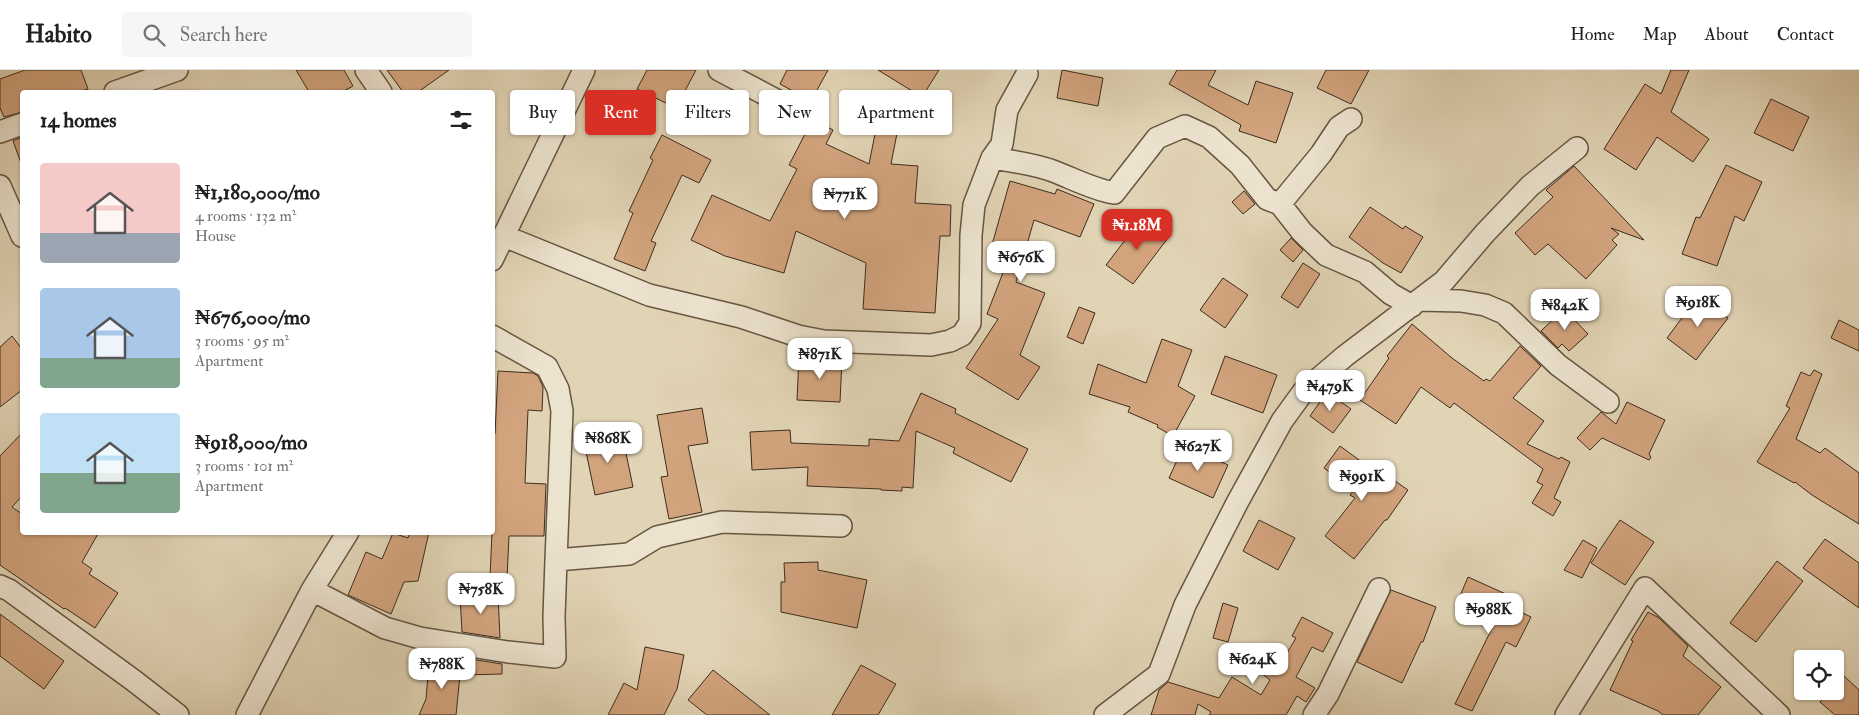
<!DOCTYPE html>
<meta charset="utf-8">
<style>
:root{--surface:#fff;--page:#f6f6f6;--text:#202124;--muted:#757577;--line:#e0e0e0;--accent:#d93025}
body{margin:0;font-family:"IM FELL Double Pica",serif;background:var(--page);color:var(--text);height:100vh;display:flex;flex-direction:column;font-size:19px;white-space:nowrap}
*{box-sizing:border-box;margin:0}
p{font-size:16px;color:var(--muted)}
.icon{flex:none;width:28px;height:28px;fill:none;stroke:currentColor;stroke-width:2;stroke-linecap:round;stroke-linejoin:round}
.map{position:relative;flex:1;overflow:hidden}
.side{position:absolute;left:20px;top:20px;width:475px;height:445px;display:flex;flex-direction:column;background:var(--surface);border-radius:5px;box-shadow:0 1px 4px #0004}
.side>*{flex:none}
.banner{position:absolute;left:510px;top:20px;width:475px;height:45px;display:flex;gap:10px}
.buttons{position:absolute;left:1794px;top:580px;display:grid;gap:10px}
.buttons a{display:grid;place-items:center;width:50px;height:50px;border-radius:5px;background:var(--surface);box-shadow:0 1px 4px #0004;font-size:25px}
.price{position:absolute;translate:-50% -42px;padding:0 11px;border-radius:10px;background:#fff;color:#222;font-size:16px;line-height:32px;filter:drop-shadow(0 1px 2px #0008)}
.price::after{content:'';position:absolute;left:50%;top:30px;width:15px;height:11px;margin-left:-8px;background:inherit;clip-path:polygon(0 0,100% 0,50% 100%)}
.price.active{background:var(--accent);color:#fff}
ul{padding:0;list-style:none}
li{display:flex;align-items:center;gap:15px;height:125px;padding:0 20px}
li span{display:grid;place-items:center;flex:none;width:140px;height:100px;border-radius:5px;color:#555}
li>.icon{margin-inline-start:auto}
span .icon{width:60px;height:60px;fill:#fffc;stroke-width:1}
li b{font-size:21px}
h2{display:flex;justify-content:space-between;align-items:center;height:60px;padding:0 20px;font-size:21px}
.pill{padding:0 18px;border-radius:5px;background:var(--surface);box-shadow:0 1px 4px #0004;font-size:18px;line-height:45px}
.pill.active{background:var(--accent);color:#fff}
header{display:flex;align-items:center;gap:30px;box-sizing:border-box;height:70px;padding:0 25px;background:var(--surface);border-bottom:1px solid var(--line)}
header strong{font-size:24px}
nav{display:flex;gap:28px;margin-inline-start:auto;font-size:18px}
.search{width:350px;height:45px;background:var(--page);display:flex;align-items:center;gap:12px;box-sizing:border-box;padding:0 18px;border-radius:5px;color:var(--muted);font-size:19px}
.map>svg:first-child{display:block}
.building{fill:#d2a47e;stroke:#3d2c1c}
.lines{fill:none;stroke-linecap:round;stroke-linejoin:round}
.minor-casing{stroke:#665642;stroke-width:24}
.minor{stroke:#ece3cf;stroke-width:21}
</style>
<header>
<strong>Habito</strong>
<div class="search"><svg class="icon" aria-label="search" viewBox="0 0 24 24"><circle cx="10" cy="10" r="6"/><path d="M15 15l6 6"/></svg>Search here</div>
<nav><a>Home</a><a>Map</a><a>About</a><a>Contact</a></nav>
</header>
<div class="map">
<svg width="1859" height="645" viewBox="0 0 1859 645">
<rect width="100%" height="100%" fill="#e1d4b5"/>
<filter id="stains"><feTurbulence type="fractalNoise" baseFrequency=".004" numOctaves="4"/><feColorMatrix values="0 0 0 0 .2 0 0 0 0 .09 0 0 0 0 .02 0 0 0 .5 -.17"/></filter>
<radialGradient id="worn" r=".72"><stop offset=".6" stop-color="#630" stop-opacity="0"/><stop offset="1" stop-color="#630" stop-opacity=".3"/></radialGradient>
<!-- building -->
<path class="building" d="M 25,0 L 81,0 L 88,19 L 78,22 L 22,22 L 22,42 L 4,47 L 0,38 L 0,9 Z
M 296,0 L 344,0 L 353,16 L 342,22 L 309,22 Z
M 387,0 L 449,0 L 418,22 L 403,22 Z
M 647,0 L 696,0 L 676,38 L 637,19 Z
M 787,0 L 828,0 L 811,31 L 780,14 Z
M 878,0 L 939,0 L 922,27 Z
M 1062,0 L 1103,8 L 1098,36 L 1057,28 Z
M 1177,0 L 1216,0 L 1208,15 L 1248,35 L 1256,11 L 1293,23 L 1276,73 L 1239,61 L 1241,55 L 1169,14 Z
M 1326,0 L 1369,0 L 1351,34 L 1317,18 Z
M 1671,0 L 1689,0 L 1671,42 L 1709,69 L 1693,92 L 1657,67 L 1636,100 L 1604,79 L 1645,14 L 1661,24 Z
M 1771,29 L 1809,47 L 1793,81 L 1754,63 Z
M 879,44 L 900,48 L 891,94 L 918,96 L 915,133 L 951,135 L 950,166 L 940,166 L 935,243 L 863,239 L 866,193 L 796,161 L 784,203 L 725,186 L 691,170 L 712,125 L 770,151 L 797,99 L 789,95 L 805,64 L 807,65 L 814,50 L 833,60 L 826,74 L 869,94 Z
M 662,65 L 711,90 L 699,113 L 682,105 L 651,171 L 656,173 L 645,201 L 614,189 L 633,143 L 629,141 L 653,90 L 650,88 Z
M 22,67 L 22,92 L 21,93 L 13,71 Z
M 1726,95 L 1762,112 L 1744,151 L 1735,146 L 1717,196 L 1682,184 L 1696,147 L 1700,148 Z
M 1574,96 L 1644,170 L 1611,158 L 1619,164 L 1612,170 L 1617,175 L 1586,209 L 1548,174 L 1535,185 L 1515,163 L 1553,127 L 1546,120 Z
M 1010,111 L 1055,124 L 1057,119 L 1094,134 L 1080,167 L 1034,150 L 1016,212 L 1045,223 L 1020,285 L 1040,297 L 1018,330 L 966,298 L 998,249 L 987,244 L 1009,187 L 990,182 Z
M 1244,121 L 1255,134 L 1243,144 L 1232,132 Z
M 1370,137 L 1403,159 L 1405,156 L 1423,167 L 1401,203 L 1383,193 L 1349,167 Z
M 1142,148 L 1168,168 L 1133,214 L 1106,195 Z
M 1291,168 L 1303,180 L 1293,192 L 1280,180 Z
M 1303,193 L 1320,204 L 1298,238 L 1281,227 Z
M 1223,208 L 1248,225 L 1225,258 L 1200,240 Z
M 1699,225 L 1728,248 L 1696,290 L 1667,268 Z
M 1079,237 L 1095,243 L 1083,274 L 1067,267 Z
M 1564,239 L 1588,264 L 1569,281 L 1562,274 L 1558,278 L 1541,261 Z
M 1839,250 L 1859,260 L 1859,281 L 1831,268 Z
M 1412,254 L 1452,288 L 1484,311 L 1486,309 L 1490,311 L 1520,276 L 1541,296 L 1513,328 L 1544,351 L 1527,374 L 1559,389 L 1561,387 L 1570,392 L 1554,428 L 1561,432 L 1553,446 L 1532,433 L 1543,415 L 1537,412 L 1543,399 L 1454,333 L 1450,338 L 1421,317 L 1396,354 L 1360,330 L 1389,288 L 1387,286 Z
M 12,266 L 22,279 L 22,320 L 0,337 L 0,277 Z
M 1162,269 L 1192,280 L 1178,316 L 1195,326 L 1173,366 L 1157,357 L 1158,355 L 1128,342 L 1130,337 L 1089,324 L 1098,294 L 1146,313 Z
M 1225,286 L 1277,305 L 1263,343 L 1211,324 Z
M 799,287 L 842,289 L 840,332 L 797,330 Z
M 1814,300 L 1822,304 L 1796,369 L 1820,383 L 1825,378 L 1859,403 L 1859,454 L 1812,425 L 1795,412 L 1794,413 L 1757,392 L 1790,338 L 1786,336 L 1801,302 L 1810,306 Z
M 498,301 L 533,303 L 538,306 L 543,317 L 542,341 L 528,340 L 525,413 L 546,414 L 544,466 L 509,466 L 507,509 L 490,508 L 492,462 L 492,364 L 495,364 Z
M 1327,322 L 1351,339 L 1333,363 L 1310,346 Z
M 921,323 L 956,339 L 955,343 L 1028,379 L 1011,412 L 953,383 L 955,378 L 916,361 L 913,418 L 902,417 L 902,421 L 881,420 L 881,419 L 807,416 L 808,397 L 752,400 L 750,362 L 790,360 L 791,373 L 869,376 L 869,369 L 899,371 Z
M 1627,332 L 1665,350 L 1649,384 L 1651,387 L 1649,390 L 1602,368 L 1590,380 L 1577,368 L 1601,342 L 1616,354 Z
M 702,338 L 708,373 L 688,376 L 702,442 L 669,449 L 661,407 L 668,406 L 657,345 Z
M 22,363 L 22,426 L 12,437 L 22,444 L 22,462 L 99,462 L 82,492 L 92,499 L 89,504 L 118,523 L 95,558 L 65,538 L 64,539 L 0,495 L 0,386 Z
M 622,364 L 633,417 L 595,425 L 584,372 Z
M 1184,375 L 1228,395 L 1213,428 L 1169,408 Z
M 1340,376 L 1370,398 L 1372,395 L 1408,420 L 1387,450 L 1385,450 L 1354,489 L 1325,466 L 1355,428 L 1350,425 L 1354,420 L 1324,398 Z
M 1259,450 L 1295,468 L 1278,500 L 1243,481 Z
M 1620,450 L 1654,472 L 1625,515 L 1591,493 Z
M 410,462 L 429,462 L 418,511 L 404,512 L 391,544 L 348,525 L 366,482 L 382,489 L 393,463 L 408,468 Z
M 1825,469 L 1859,493 L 1859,538 L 1803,498 Z
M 1583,470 L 1597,478 L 1582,508 L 1564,500 Z
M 1777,491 L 1803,511 L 1756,572 L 1730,553 Z
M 818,492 L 818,500 L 867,510 L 857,558 L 781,542 L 781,512 L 785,512 L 784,493 Z
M 1468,507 L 1508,525 L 1504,534 L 1531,547 L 1516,577 L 1506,572 L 1472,641 L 1455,634 L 1496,550 L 1457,533 Z
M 1391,520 L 1436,537 L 1423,572 L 1421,572 L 1402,613 L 1357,592 Z
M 498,524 L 500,568 L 462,562 L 460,526 Z
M 1223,533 L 1238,538 L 1228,572 L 1213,568 Z
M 1648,542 L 1659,548 L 1688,576 L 1683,586 L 1721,617 L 1698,645 L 1663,645 L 1658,641 L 1610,620 L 1633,571 L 1631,570 Z
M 0,544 L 64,591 L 44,619 L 0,586 Z
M 1302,547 L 1333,563 L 1323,582 L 1312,577 L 1296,607 L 1315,618 L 1306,632 L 1297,626 L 1286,645 L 1209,645 L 1211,642 L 1198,634 L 1195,645 L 1151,645 L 1159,620 L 1168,612 L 1219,628 L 1232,607 L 1261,625 L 1270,610 L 1261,603 L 1269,590 L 1279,596 L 1296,568 L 1292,566 Z
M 645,577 L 684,585 L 677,619 L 664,645 L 608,645 L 624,613 L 637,620 Z
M 464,588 L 502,594 L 502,604 L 464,605 Z
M 429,593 L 461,595 L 456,645 L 419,645 L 426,629 Z
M 861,595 L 896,614 L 878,645 L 832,645 Z
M 713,600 L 770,645 L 707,645 L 688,630 Z
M 1844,606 L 1859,620 L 1859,645 L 1835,645 L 1820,632 L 1830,621 L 1835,621 L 1835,616 Z"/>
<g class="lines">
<!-- minor casing -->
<g class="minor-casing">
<path id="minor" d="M 366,0 L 381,22
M 719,0 L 797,41
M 115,22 L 177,0
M 0,62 L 22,54
M 992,88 C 1012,91 1034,94 1053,101 C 1074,109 1092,119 1114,123 L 1157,68 L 1185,56 L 1209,67 L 1240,95 L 1267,129 L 1280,134 L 1302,162 L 1326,185 L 1365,202 L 1391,224 L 1412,236
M 0,116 L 22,166
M 1280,134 L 1321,84 L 1339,57 L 1351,49
M 504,166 L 649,225 L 741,247 L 798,266 L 824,271 L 931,275 L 950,271 L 962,265 L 970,253 L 971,165 L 974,135 L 992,88 L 1002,74 L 1007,40 L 1027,4
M 492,190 L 584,0
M 1420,230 L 1461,231 L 1485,235 L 1504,243 L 1558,295 L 1608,332
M 492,266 L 547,297 L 558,319 L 562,341 L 556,490 L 629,484 L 657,467 L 722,452 L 841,456
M 0,516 L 9,520 L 133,610 L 178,645
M 312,520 L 385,558 L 420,568 L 508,582 L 555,587 L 554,547 L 556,490
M 247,645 L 312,520 L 348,462
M 1105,645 L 1159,604 L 1185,535 L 1237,433 L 1282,351 L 1303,322 L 1345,286 L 1444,211 L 1485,163 L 1530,116 L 1577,78
M 1314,645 L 1328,624 L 1379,519
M 1566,645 L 1645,518 L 1779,645"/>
</g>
<!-- minor -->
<use href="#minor" class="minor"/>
</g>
<rect width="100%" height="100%" filter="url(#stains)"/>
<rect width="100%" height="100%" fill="url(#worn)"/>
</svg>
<div class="buttons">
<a><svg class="icon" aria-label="locate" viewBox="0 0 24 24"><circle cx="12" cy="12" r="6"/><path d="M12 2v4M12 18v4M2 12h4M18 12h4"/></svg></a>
</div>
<b class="price" style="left:845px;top:150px">₦771K</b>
<b class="price active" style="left:1137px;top:181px">₦1.18M</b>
<b class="price" style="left:1021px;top:213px">₦676K</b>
<b class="price" style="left:1698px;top:258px">₦918K</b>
<b class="price" style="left:1565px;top:261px">₦842K</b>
<b class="price" style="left:820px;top:310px">₦871K</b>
<b class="price" style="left:1330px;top:342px">₦479K</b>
<b class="price" style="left:608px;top:394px">₦868K</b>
<b class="price" style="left:1198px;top:402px">₦627K</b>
<b class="price" style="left:1362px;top:432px">₦991K</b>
<b class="price" style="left:481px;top:545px">₦758K</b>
<b class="price" style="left:1489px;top:565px">₦988K</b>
<b class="price" style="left:1253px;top:615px">₦624K</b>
<b class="price" style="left:442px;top:620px">₦788K</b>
<div class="banner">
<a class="pill">Buy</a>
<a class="pill active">Rent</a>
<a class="pill">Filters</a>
<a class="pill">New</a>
<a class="pill">Apartment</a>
</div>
<section class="side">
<h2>14 homes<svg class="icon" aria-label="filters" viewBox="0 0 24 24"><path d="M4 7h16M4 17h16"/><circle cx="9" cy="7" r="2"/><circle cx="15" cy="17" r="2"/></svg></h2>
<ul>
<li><span style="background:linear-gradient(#f6c9c9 70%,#9aa5b1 0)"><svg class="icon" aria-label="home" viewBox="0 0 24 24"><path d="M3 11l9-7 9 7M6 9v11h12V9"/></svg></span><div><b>₦1,180,000/mo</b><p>4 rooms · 132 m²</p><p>House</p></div></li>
<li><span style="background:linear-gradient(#a9c7e8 70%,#7fa58c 0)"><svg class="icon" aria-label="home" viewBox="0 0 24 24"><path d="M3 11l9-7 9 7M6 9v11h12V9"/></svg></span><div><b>₦676,000/mo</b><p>3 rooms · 95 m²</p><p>Apartment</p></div></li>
<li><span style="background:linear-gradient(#bfe0f5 60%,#7fa58c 0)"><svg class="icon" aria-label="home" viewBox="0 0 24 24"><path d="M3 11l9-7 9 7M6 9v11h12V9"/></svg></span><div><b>₦918,000/mo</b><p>3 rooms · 101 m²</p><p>Apartment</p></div></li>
</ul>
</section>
</div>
